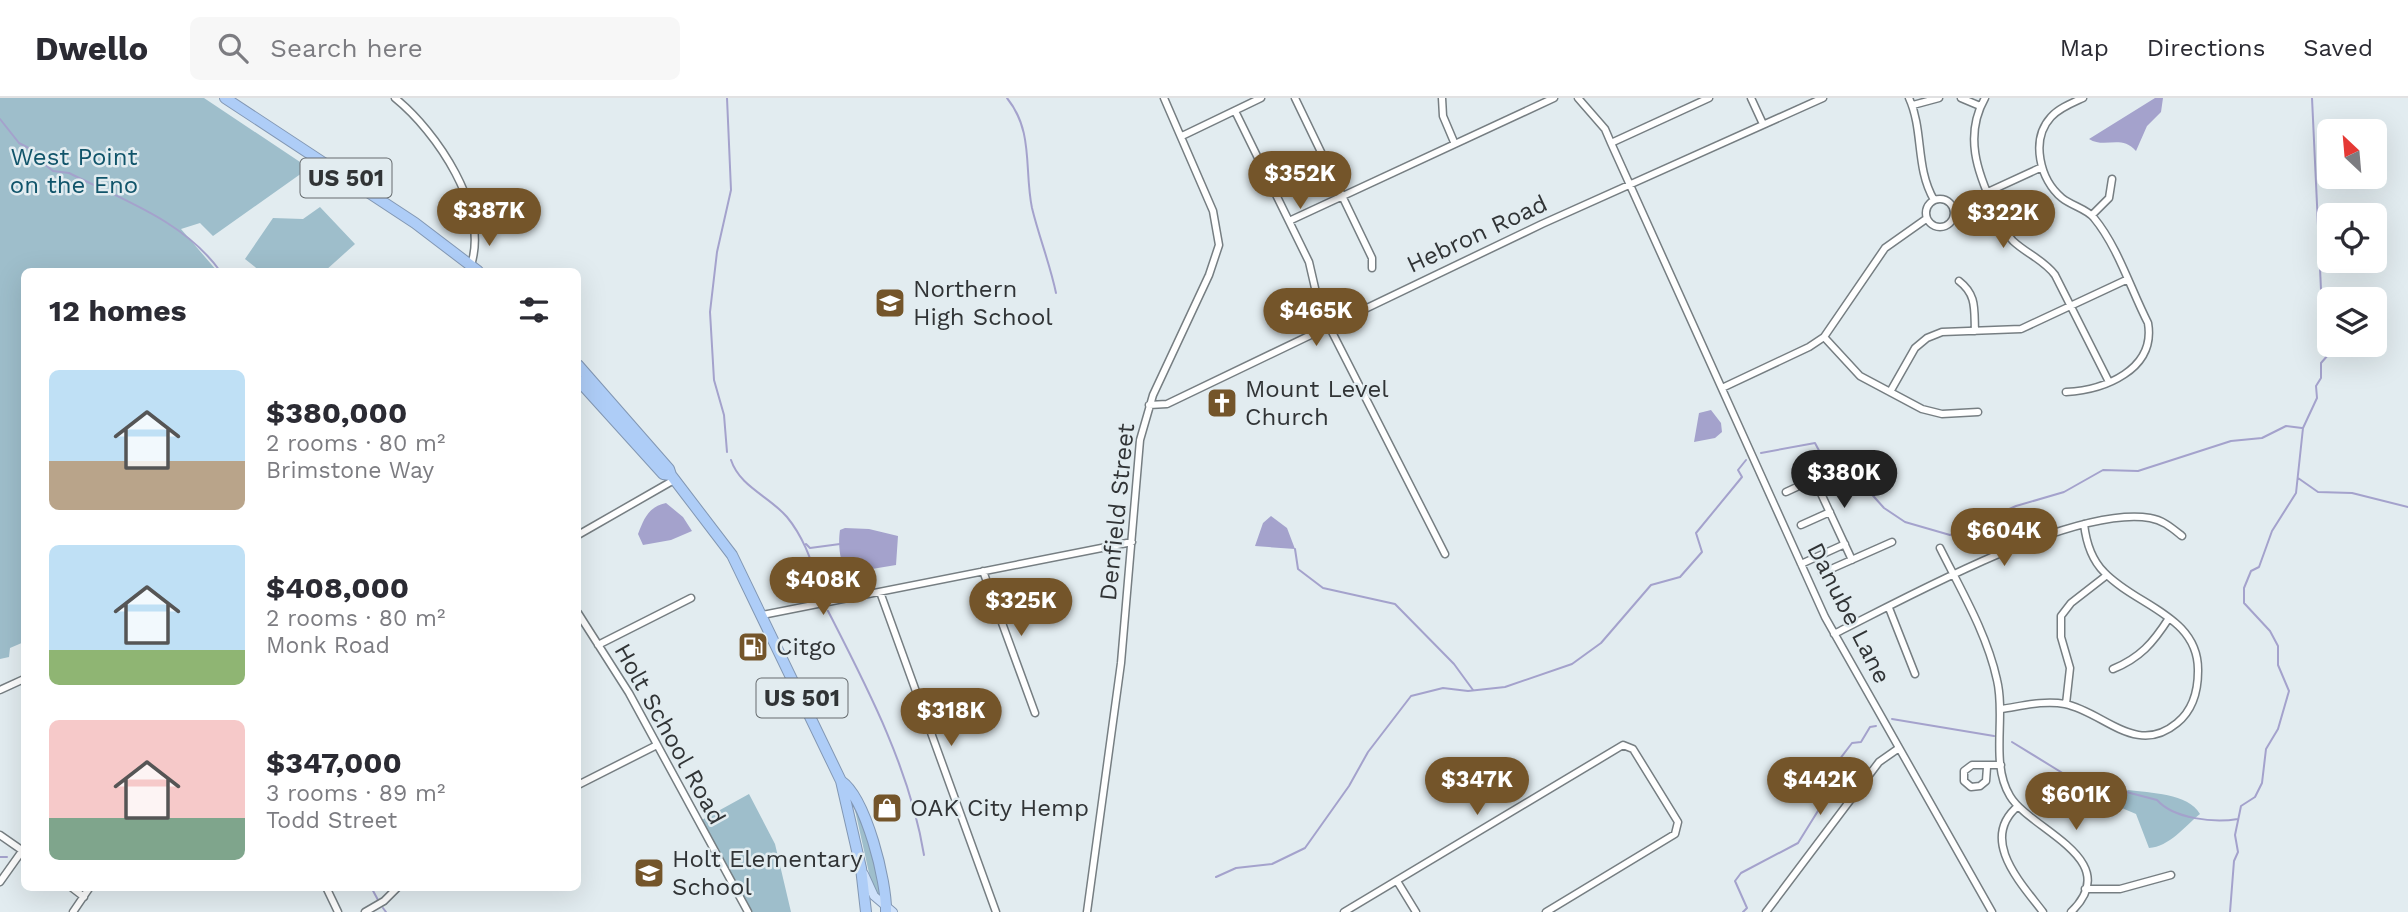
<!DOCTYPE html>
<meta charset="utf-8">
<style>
:root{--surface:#fff;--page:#f7f7f7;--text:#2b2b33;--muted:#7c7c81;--line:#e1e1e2;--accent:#74552a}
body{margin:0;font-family:"Work Sans",sans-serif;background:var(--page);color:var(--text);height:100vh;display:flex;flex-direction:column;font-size:26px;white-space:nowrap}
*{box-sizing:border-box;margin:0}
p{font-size:23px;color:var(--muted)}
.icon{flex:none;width:38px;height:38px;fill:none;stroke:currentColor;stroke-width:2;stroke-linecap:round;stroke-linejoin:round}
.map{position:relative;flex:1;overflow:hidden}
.sheet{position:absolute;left:21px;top:170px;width:560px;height:623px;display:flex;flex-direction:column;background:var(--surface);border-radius:10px;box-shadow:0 7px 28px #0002}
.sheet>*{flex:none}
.needle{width:46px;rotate:334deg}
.controls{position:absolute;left:2317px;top:21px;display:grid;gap:14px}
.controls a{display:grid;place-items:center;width:70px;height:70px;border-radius:10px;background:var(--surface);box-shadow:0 7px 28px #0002;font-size:35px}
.price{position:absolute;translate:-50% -60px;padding:0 16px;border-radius:24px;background:var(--accent);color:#fff;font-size:23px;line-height:46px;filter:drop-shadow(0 2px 4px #0008)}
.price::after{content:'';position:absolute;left:50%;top:42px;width:21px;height:16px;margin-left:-10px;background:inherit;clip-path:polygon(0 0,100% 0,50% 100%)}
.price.active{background:#222;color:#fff}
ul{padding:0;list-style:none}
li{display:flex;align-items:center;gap:21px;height:175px;padding:0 28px}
li span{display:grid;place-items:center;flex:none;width:196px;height:140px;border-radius:10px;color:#555}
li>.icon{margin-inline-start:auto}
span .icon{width:84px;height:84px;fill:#fffc;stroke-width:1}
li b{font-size:30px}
h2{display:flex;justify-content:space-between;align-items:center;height:84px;padding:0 28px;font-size:30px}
header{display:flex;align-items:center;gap:42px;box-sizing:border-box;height:98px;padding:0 35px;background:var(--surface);border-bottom:2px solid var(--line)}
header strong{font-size:33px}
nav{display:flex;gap:38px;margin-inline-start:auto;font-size:24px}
.search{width:490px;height:63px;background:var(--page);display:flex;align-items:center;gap:18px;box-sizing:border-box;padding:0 24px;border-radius:10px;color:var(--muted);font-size:26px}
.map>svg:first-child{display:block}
.green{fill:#9ebecb}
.water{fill:#a4a2cc}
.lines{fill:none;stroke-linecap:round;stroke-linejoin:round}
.stream{stroke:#a4a2cc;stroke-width:2}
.minor-casing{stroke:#767e82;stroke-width:9}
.major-casing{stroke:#8297b3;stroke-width:10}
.highway-casing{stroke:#8297b3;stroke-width:12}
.minor{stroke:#fff;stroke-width:6}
.major{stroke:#cee1fa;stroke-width:8}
.highway{stroke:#aecdf7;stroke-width:10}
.labels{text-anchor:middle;stroke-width:5;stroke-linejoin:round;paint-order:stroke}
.shield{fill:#e2ecf0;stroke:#666b6e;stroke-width:2}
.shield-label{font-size:23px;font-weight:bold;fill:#313436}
.park-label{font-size:24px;fill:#10546a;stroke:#e2ecf0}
.street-label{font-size:24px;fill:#313436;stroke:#e2ecf0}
.poi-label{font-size:24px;fill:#313436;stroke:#e2ecf0;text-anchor:start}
</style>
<header>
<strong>Dwello</strong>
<div class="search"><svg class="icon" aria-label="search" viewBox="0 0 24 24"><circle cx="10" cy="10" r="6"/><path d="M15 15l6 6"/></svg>Search here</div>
<nav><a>Map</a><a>Directions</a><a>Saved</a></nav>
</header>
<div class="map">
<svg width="2408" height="814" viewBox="0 0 2408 814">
<rect width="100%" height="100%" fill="#e2ecf0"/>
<!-- green -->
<path class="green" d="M 0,0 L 204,0 L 309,70 L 213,138 L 200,125 L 181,131 L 217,173 L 24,173 L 24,544 L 10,550 L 9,559 L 0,561 Z
M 320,109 L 355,146 L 325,173 L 260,173 L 245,161 L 273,120 L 303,121 Z
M 2128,692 C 2150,695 2188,695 2200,716 C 2185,728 2169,749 2149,750 L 2136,716 L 2110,705 Z
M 749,696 L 775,746 L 791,814 L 750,814 L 700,723 Z
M 855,712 C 870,737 881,771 880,800 L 871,784 Z"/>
<!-- water -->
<path class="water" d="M 2155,0 L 2163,0 L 2161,14 L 2147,28 L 2136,53 C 2121,36 2105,51 2089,41 Z
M 1711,312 L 1721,325 L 1722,334 L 1715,340 L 1694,344 L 1699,315 Z
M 666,405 L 683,419 L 692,433 L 671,442 L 643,447 L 638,436 C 644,421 648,409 666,405 Z
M 1271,418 L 1287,430 L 1295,451 L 1255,448 L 1263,425 Z
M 845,430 L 869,431 L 898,438 L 896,467 L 848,475 C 839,465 838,445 840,432 Z"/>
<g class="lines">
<!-- stream -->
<path class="stream" d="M 1007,0 C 1034,33 1024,72 1032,110 C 1039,139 1050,166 1056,195
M 0,21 L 19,45 L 38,55 L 43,65 L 53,73 L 69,75 C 123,102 184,123 220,173
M 727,354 L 724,317 L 714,282 L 710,214 L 717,154 L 731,92 L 727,0
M 1761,355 L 1815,345 L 1824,362 L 1835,363 L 1850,372 L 1884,410 L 1905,424 L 1950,437 L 2016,408 L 2064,394 L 2103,372 L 2138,373 L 2231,343 L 2262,340 L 2286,328 L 2302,330
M 731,362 C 740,389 769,398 787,419 C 806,442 813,469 823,497
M 2298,380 L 2318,394 L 2352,395 L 2408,409
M 806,446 L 810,450 L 840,446
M 1295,451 L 1298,471 L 1323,490 L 1395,506 L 1454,566 L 1473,592
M 828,513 C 867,589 910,671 924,757
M 1892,621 L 1994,638
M 2012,644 L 2069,679 L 2157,702 C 2174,721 2214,725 2238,721
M 0,759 L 7,759
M 1216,779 L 1236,770 L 1272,766 L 1305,750 L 1349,688 L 1368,654 L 1411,598 L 1443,590 L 1468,593 L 1505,589 L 1572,566 L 1601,545 L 1651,487 L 1680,479 L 1702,454 L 1696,435 L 1742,379 L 1738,372 L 1746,362
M 371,789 L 378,802
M 383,810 L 386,814
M 1743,814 L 1747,810 L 1735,783 L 1741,775 L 1798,745 L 1821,708 L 1815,683 L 1833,670 L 1852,645 L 1861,644 L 1870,629 L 1876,628
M 2230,814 L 2234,763 L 2238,754 L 2235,737 L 2241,708 L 2255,699 L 2262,685 L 2266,651 L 2278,631 L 2289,593 L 2278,567 L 2278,548 L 2270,533 L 2244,505 L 2244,490 L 2251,473 L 2259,469 L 2272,433 L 2296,395 L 2303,330 L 2317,300 L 2316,288 L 2321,280 L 2321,265 L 2328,257 L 2323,234 L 2312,0"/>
<!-- minor casing -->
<g class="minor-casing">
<path id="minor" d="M 395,0 C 437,34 489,111 471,167
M 1295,0 L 1372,160 L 1372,170
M 1442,0 L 1443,18 L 1454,44
M 1578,0 L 1605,31 L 1611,45 L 1825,519 L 1992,814
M 1751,0 L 1763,26
M 1909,0 C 1924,33 1915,69 1934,102
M 1961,0 L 1980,8
M 1985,0 C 1964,37 1977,74 1994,110 C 2000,121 2004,134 2013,143 C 2027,156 2044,162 2055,177 L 2109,284
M 1913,7 L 1939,0
M 1235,13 L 1309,164 L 1318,203 L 1329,228 L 1445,456
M 1182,38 L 1261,0
M 1611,45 L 1709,0
M1926 115a14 14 0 1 1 28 0a14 14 0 1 1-28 0Z
M 1953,110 L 2042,69
M 2092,117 L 2109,100 L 2112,81
M 1289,123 L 1554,0
M 1959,183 C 1977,197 1974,211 1975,233
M 1824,239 L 1860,278 L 1922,311 L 1942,316 L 1978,314
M 1722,290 L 1809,249 L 1824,239 L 1885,150 L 1926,121
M 1890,294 L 1915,250 L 1927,240 L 1942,234 L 2021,231 L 2126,182
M 2066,294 C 2104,292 2156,272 2148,225 C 2131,192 2118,149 2094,120 C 2087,111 2072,108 2062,100 C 2040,82 2030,42 2051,19 C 2059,10 2072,5 2083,0
M 1149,307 L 1167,306 L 1542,126 L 1823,0
M 1811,374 L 1852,462
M 1786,394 L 1814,381
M 1801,427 L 1830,414
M 578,437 L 674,382
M 1940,450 C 1961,492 1987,536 1997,582 C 2006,619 1990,665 2010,698 C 2030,732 2126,761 2071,814
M 1801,466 L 1845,446
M 983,473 L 1035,615
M 1822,475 L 1892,444
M 880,494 L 996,814
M 1889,510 L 1915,576
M 578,515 L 629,595 L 748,814
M 762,517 L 1132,444
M 1834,536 C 1906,500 2073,407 2150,420 C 2163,422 2172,430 2182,438
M 598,547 L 691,500
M 2113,571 C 2140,560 2153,545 2169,520
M 0,592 L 24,581
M 2066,606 L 2070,570 L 2061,539 L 2061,518 L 2071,505 L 2107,477
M 2002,611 C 2022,608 2044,602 2065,606 C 2104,614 2136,659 2177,625 C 2193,612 2198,594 2198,573 C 2199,518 2136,508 2104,474 C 2092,462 2086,443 2084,426
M 1987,669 L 1986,683 L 1980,688 L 1971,689 L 1964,683 L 1964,673 L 1972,667 L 2001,667
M 578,687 L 657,647
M 2018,708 C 1979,741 2020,784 2043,814
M 0,737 L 23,753
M 1397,783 L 1416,814
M 0,784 L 22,753
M 71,789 L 84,799
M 326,789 L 338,814
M 2085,791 L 2120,791 L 2171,777
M 73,814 L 90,789
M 365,814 L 384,803 L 398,789
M 1087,814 L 1121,565 L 1140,342 L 1153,297 L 1209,177 L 1219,147 L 1213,113 L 1164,0
M 1344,814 L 1623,647 L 1633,651 L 1678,724 L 1675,736 L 1546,814
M 1766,814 L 1879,664 L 1899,650"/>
</g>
<!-- major casing -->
<g class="major-casing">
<path id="major" d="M 864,776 L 874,798 L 893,814"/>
</g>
<!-- highway casing -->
<g class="highway-casing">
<path id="highway" d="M 225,0 L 415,125 L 478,173
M 578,267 L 669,371 L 671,377 L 732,457 L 841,683 C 866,700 887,784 886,814
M 578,282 L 663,376 L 671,377
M 841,683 L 861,770 L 866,814"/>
</g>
<!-- minor -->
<use href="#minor" class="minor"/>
<!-- major -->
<use href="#major" class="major"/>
<!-- highway -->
<use href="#highway" class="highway"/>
</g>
<!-- icons -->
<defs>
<g id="school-square" transform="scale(1.575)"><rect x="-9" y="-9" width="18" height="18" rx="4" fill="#74552a" stroke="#e2ecf0"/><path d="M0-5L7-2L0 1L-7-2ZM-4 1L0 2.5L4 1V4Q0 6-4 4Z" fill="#fff"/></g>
<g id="church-square" transform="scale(1.575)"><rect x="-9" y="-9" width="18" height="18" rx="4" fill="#74552a" stroke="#e2ecf0"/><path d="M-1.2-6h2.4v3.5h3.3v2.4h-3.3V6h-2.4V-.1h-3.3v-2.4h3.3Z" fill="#fff"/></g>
<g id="fuel-square" transform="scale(1.575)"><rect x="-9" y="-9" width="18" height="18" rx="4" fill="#74552a" stroke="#e2ecf0"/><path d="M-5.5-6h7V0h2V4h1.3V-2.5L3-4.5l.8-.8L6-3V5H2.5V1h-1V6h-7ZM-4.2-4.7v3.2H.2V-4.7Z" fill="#fff"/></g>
<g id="shop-square" transform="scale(1.575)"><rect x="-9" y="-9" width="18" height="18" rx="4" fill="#74552a" stroke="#e2ecf0"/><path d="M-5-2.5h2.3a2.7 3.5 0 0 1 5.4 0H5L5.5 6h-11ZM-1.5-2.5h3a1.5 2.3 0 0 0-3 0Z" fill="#fff"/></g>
</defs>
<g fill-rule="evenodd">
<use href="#school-square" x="890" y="205"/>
<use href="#church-square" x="1222" y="305"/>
<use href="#fuel-square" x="753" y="549"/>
<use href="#shop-square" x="887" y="710"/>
<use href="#school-square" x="649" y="775"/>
</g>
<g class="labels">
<!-- shield labels -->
<g class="shield">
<rect x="300.5" y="60.5" width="91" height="39" rx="5"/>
<rect x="756.5" y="580.5" width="91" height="39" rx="5"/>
</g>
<g class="shield-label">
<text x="346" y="88">US 501</text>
<text x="802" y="608">US 501</text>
</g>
<!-- park labels -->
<g class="park-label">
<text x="74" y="67">West Point<tspan x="74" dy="28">on the Eno</tspan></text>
</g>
<!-- street labels -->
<g class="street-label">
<text transform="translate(1477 136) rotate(-25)" y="8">Hebron Road</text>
<text transform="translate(1117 414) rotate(-84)" y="8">Denfield Street</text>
<text transform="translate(1849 515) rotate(63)" y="8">Danube Lane</text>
<text transform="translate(670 636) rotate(61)" y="8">Holt School Road</text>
</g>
<!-- poi labels -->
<g class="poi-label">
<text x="913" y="199">Northern<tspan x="913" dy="28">High School</tspan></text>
<text x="1245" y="299">Mount Level<tspan x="1245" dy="28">Church</tspan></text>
<text x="776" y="557">Citgo</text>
<text x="910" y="718">OAK City Hemp</text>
<text x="672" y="769">Holt Elementary<tspan x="672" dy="28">School</tspan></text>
</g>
</g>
</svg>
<div class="controls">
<a><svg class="needle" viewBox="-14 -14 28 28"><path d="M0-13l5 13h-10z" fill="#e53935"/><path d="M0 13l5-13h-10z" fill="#7c7c81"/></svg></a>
<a><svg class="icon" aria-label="locate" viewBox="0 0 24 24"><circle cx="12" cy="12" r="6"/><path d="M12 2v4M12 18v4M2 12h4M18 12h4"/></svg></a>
<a><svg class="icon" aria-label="layers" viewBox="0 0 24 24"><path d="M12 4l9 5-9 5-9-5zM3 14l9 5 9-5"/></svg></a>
</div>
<b class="price" style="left:1300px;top:113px">$352K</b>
<b class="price" style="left:489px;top:150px">$387K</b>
<b class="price" style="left:2003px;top:152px">$322K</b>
<b class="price" style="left:1316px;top:250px">$465K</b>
<b class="price active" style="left:1844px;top:412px">$380K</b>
<b class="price" style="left:2004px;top:470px">$604K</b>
<b class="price" style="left:823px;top:519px">$408K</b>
<b class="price" style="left:1021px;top:540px">$325K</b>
<b class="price" style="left:951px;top:650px">$318K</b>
<b class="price" style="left:1477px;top:719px">$347K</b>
<b class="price" style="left:1820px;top:719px">$442K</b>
<b class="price" style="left:2076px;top:734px">$601K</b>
<section class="sheet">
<h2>12 homes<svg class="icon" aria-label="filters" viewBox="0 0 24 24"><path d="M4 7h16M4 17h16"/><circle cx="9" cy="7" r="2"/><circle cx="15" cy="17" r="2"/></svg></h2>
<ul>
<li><span style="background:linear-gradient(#bfe0f5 65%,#b9a48a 0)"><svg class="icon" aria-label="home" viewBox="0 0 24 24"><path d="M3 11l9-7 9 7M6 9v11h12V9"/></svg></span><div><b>$380,000</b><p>2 rooms · 80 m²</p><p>Brimstone Way</p></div></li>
<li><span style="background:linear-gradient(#bfe0f5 75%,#8fb573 0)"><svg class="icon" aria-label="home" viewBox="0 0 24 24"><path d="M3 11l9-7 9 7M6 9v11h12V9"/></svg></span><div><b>$408,000</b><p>2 rooms · 80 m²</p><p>Monk Road</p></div></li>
<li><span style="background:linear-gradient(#f6c9c9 70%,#7fa58c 0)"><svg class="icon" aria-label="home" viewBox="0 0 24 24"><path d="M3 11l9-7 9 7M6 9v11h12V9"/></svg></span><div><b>$347,000</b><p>3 rooms · 89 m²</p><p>Todd Street</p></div></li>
</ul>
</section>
</div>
